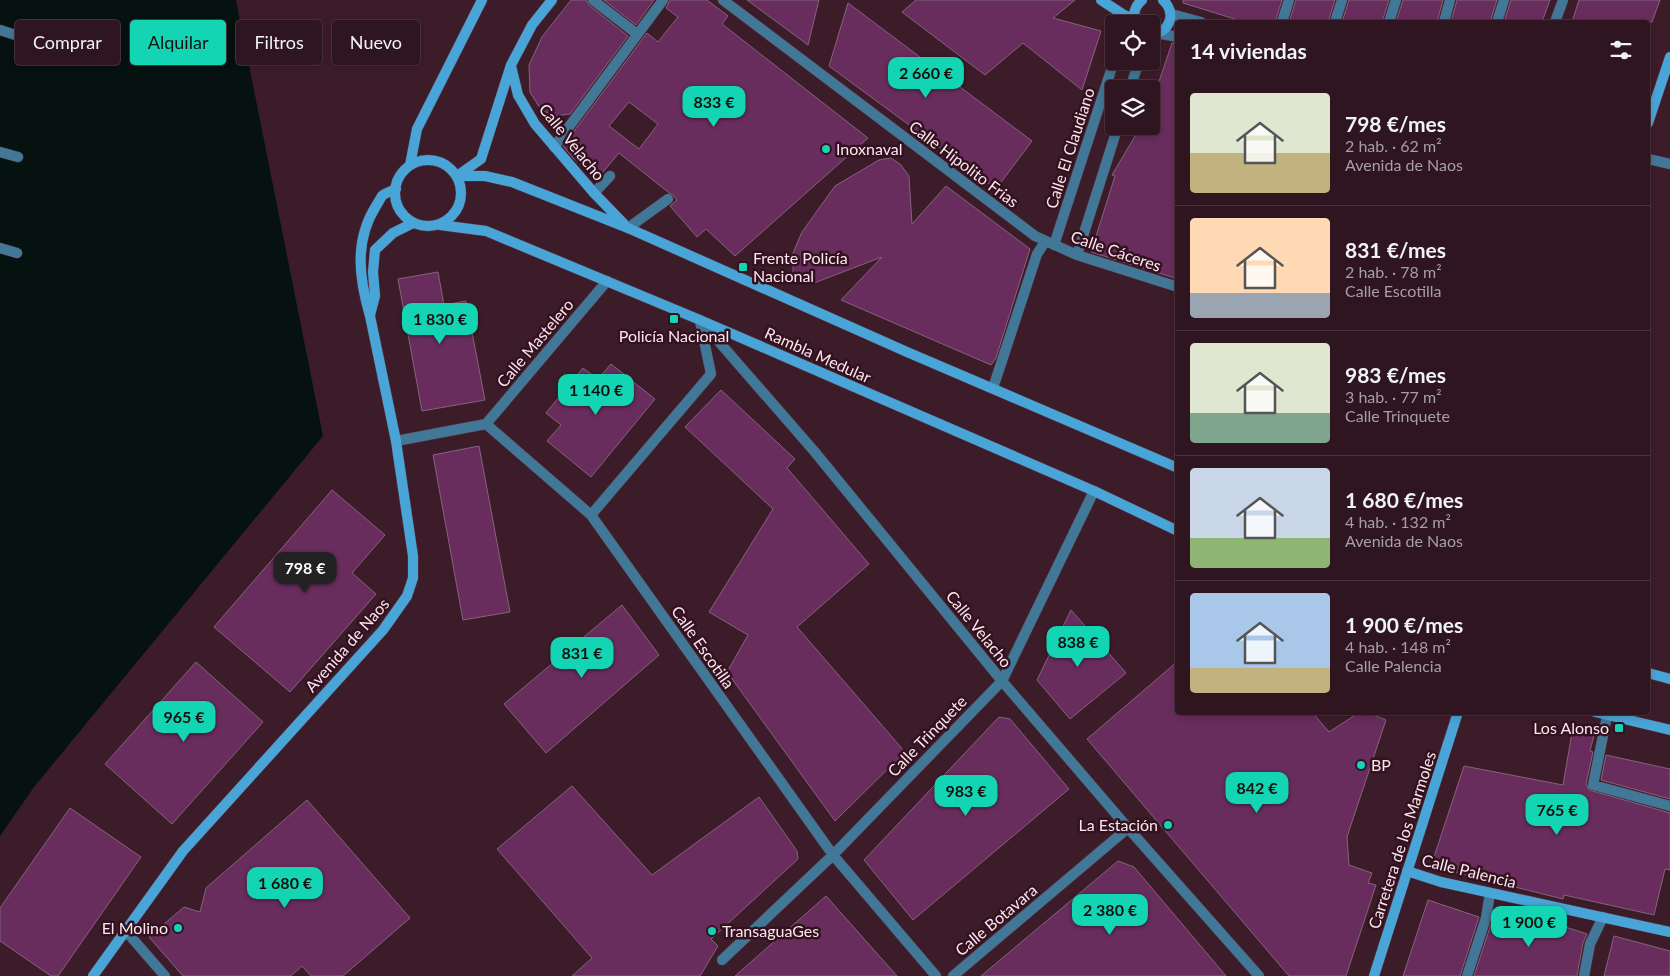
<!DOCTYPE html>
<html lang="es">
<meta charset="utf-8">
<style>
:root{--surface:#2e151f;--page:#361e28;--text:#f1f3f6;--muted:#a79fa4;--line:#49343d;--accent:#13d5b3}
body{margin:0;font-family:Lato,sans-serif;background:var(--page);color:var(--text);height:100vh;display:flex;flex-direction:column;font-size:19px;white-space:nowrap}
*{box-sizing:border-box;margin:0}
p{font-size:16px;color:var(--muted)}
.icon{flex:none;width:28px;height:28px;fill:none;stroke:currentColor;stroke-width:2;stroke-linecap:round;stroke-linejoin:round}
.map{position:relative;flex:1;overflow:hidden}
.details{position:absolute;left:1175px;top:20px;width:475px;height:695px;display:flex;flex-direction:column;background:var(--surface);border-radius:5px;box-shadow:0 2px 8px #0003,0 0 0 1px var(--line)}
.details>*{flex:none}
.top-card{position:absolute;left:15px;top:20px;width:475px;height:45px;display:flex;gap:10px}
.fabs{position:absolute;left:1105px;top:15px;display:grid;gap:10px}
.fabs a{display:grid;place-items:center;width:55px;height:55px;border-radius:5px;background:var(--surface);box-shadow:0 2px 8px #0003,0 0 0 1px var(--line);font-size:25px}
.price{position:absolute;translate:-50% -42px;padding:0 11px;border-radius:10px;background:var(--accent);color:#111;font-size:16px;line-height:32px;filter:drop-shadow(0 1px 2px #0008)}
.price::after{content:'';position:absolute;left:50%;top:30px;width:15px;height:11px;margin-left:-8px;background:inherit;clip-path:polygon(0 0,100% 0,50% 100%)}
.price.selected{background:#222;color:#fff}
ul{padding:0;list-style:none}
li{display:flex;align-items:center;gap:15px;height:125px;padding:0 15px}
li+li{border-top:1px solid var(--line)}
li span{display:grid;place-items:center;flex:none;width:140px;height:100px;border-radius:5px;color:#555}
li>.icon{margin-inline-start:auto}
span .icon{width:60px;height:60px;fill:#fffc;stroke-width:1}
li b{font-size:21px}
h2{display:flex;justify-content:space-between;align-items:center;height:60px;padding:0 15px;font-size:21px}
.pill{padding:0 18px;border-radius:5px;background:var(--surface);box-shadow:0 2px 8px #0003,0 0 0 1px var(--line);font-size:18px;line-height:45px}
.pill.selected{background:var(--accent);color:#111}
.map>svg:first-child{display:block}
.water{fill:#05120f}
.building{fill:#692d5d;stroke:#84637c;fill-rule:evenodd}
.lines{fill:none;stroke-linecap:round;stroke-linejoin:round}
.street-casing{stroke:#583844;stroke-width:11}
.secondary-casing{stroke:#583844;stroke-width:11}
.street{stroke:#427897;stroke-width:10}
.secondary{stroke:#49a5d7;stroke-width:10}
.poi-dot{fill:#13d5b3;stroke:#331220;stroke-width:2}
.labels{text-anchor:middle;stroke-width:5;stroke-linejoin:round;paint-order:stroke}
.street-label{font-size:16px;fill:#fde5ed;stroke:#331220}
.poi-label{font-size:16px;fill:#fde5ed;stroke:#331220;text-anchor:start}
</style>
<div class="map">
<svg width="1670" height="976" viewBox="0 0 1670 976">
<rect width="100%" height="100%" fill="#3d1c29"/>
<!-- water -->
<path class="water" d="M 0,0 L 236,0 L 323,436 L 34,787 L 0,836 Z"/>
<!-- building -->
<path class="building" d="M 571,0 L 586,0 L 589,5 L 628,36 L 570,114 L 555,116 L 541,110 L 530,92 L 529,65 L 542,37 Z
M 604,0 L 654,0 L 636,25 Z
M 670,0 L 707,0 L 728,16 L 722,24 L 868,138 L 735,256 L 706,229 L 697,237 L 670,206 L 677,200 L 673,195 L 668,192 L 619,153 L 598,178 L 573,158 L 563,146 L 647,33 L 658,42 L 678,17 L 666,8 ZM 629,102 L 658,124 L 639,149 L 609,126 Z
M 747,0 L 819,0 L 808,45 Z
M 916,0 L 1075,0 L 1053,18 L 1101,31 L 1082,90 L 1023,43 L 985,75 L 902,12 Z
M 1183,0 L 1282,0 L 1275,22 L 1237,22 L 1238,20 L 1183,3 Z
M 1296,0 L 1335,0 L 1328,22 L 1289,22 Z
M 1349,0 L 1389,0 L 1382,22 L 1342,22 Z
M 1403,0 L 1443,0 L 1437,22 L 1396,22 Z
M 1457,0 L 1497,0 L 1490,22 L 1451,22 Z
M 1511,0 L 1550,0 L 1542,22 L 1504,22 Z
M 1579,0 L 1660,0 L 1652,22 L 1572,22 Z
M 848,3 L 1032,141 L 996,189 L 829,66 Z
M 1172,43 L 1178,44 L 1178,279 L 1091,252 L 1115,176 L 1112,175 L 1141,126 L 1151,126 L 1151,105 Z
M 891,158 L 901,165 L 909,176 L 912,224 L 946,186 L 1030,249 L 996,358 L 991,365 L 841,300 L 882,257 L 814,283 L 801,282 L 793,273 L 793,253 L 802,232 L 835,186 L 879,160 Z
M 438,272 L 444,305 L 466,301 L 485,400 L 422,411 L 398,279 Z
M 611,364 L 655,399 L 591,477 L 547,441 L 561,425 L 546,413 L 583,368 L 598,379 Z
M 721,390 L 795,459 L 787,468 L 869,564 L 797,627 L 905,752 L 835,821 L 727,672 L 748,635 L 709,612 L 773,509 L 685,427 Z
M 479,446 L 510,612 L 463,620 L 433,455 Z
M 332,490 L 385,535 L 352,573 L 376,594 L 290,692 L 214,627 Z
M 622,605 L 659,655 L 546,753 L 504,704 Z
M 1071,610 L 1126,673 L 1070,719 L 1037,680 Z
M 1178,661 L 1178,712 L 1312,712 L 1329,732 L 1360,712 L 1366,712 L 1386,720 L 1347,837 L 1349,865 L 1372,873 L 1368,883 L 1376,885 L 1346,976 L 1289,976 L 1087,739 Z
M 196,662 L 263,722 L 172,824 L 105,764 Z
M 999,717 L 1010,719 L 1069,789 L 913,920 L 864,860 Z
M 1573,727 L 1595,731 L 1590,751 L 1593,752 L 1586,784 L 1589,790 L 1670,813 L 1670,870 L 1665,869 L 1654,915 L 1564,895 L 1563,899 L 1431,866 L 1464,766 L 1563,785 Z
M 1606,755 L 1670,769 L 1670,799 L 1601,780 Z
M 572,786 L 652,875 L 759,797 L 797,851 L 798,859 L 711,939 L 718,946 L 700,976 L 572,976 L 592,958 L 497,849 Z
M 307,800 L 410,918 L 343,976 L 311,976 L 302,966 L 291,976 L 183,976 L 149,937 L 184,907 L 200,912 L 206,888 Z
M 70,808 L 141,857 L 58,976 L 51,976 L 0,941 L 0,908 Z
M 1118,861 L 1134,867 L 1226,976 L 981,976 Z
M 826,896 L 897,976 L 735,976 Z
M 1428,900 L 1479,917 L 1460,976 L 1403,976 Z
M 1500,906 L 1587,934 L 1583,943 L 1577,976 L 1474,976 L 1492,921 L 1495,922 Z
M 1614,936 L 1670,951 L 1670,976 L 1604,976 Z"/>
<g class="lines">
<!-- street casing -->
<g class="street-casing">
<path id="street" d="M 593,0 L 637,34
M 723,0 L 1035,236 L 1077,255 L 1178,287
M 1171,14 L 1201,22
M 1282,22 L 1289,0
M 1335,22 L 1342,0
M 1389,22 L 1396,0
M 1444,22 L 1450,0
M 1497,22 L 1504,0
M 1555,22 L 1563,0
M 0,30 L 28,39
M 1151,39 L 1156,33 L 1178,37
M 1130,89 L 1139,61
M 554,147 L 663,0
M 0,152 L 18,157
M 1648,159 L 1670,164
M 594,193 L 610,176
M 628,228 L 668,199
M 1054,245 L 1114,61
M 0,248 L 17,253
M 1077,255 L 1118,126
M 700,320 L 814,451 L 1002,681 L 1128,828 L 1259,976
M 993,388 L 1037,254 L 1045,242
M 486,424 L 607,281
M 396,441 L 486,424 L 591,515 L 833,855 L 936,976
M 591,515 L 711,374 L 700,321
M 1607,716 L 1593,785 L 1670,806
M 125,930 L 165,976
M 722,960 L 833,855 L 1002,681 L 1094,491
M 953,976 L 1128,828
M 1467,976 L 1486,918 L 1490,893
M 1584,976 L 1590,944 L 1603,917"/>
</g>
<!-- secondary casing -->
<g class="secondary-casing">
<path id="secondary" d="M 1101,0 L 1124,15 L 1134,19
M 1136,23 C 1132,14 1135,6 1142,0
M 1151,34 C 1170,33 1177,13 1163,0
M 511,66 L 518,95 L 535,124 L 594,193 L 624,224
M 1648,123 L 1670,57
M395 193a33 33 0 1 1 66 0a33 33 0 1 1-66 0Z
M 410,165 L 417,129 L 482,0
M 457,176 L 485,176 L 512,182 L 628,228 L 907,352 L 1178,468
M 457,176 L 481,159 L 511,65 L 532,25 L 552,0
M 440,225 L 486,231 L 700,320 L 1094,491 L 1178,531
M 370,315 L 375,296 L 373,272 L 375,250 L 393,233 L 413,223
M 1648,673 L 1670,679
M 1595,712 L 1670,730
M 1407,871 L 1441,882 L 1670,932
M 93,976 L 183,851 L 383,630 L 407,596 L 413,578 L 413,556 L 396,441 L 370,316 C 359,278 354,241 376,206 C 378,203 380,199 382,196 C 385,193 392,191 396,189
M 1374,976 L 1458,712"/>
</g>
<!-- street -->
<use href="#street" class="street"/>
<!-- secondary -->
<use href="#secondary" class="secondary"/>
</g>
<!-- markers -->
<g class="poi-dot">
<circle cx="826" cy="149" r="5"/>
<rect x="738" y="262" width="10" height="10" rx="2.5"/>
<rect x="669" y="314" width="10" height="10" rx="2.5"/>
<rect x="1614" y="723" width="10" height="10" rx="2.5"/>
<circle cx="1361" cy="765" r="5"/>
<circle cx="1168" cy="825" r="5"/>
<circle cx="178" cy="928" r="5"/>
<circle cx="712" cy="931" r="5"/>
</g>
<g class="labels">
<!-- street labels -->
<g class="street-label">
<text transform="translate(572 142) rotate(51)" y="6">Calle Velacho</text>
<text transform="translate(1070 148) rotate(-72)" y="6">Calle El Claudiano</text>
<text transform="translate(964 164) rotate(37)" y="6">Calle Hipolito Frias</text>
<text transform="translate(1116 251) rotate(19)" y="6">Calle Cáceres</text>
<text transform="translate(535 343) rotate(-50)" y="6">Calle Mastelero</text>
<text transform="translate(818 355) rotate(24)" y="6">Rambla Medular</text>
<text transform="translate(979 629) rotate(51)" y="6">Calle Velacho</text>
<text transform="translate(347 645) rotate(-49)" y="6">Avenida de Naos</text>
<text transform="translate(703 647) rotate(55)" y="6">Calle Escotilla</text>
<text transform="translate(927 736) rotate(-46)" y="6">Calle Trinquete</text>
<text transform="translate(1402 840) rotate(-72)" y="6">Carretera de los Marmoles</text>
<text transform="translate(1469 871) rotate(14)" y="6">Calle Palencia</text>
<text transform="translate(996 920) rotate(-40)" y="6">Calle Botavara</text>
</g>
<!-- poi labels -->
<g class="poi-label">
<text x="836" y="155">Inoxnaval</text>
<text x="753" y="264">Frente Policía<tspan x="753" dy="18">Nacional</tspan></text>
<text x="674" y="342" text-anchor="middle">Policía Nacional</text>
<text x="1609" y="734" text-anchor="end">Los Alonso</text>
<text x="1371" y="771">BP</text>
<text x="1158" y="831" text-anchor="end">La Estación</text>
<text x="168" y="934" text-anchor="end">El Molino</text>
<text x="722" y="937">TransaguaGes</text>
</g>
</g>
</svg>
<div class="fabs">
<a><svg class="icon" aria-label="locate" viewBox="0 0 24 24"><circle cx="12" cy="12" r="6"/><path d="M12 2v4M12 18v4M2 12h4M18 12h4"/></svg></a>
<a><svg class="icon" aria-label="layers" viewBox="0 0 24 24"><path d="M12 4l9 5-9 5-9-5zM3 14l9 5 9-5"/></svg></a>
</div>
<b class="price" style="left:926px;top:99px">2 660 €</b>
<b class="price" style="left:714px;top:128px">833 €</b>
<b class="price" style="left:440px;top:345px">1 830 €</b>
<b class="price" style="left:596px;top:416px">1 140 €</b>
<b class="price selected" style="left:305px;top:594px">798 €</b>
<b class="price" style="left:1078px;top:668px">838 €</b>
<b class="price" style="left:582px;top:679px">831 €</b>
<b class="price" style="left:184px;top:743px">965 €</b>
<b class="price" style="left:1257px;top:814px">842 €</b>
<b class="price" style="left:966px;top:817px">983 €</b>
<b class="price" style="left:1557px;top:836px">765 €</b>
<b class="price" style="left:285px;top:909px">1 680 €</b>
<b class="price" style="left:1110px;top:936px">2 380 €</b>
<b class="price" style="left:1529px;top:948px">1 900 €</b>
<div class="top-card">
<a class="pill">Comprar</a>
<a class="pill selected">Alquilar</a>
<a class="pill">Filtros</a>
<a class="pill">Nuevo</a>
</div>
<section class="details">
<h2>14 viviendas<svg class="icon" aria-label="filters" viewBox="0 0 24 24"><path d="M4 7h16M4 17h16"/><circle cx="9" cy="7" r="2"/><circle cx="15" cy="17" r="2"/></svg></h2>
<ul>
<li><span style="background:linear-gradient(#dfe7d0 60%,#c2b280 0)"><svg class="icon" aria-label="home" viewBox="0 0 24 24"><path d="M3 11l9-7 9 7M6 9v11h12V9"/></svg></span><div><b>798 €/mes</b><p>2 hab. · 62 m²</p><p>Avenida de Naos</p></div></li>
<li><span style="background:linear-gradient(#ffd9b3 75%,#9aa5b1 0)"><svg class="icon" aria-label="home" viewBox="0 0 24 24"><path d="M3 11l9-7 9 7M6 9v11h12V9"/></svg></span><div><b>831 €/mes</b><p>2 hab. · 78 m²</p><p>Calle Escotilla</p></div></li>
<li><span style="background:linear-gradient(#dfe7d0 70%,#7fa58c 0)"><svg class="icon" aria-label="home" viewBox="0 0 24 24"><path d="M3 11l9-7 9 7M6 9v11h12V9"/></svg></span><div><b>983 €/mes</b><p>3 hab. · 77 m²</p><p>Calle Trinquete</p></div></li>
<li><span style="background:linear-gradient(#c9d6e8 70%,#8fb573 0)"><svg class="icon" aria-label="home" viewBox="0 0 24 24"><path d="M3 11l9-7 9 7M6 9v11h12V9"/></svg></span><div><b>1 680 €/mes</b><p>4 hab. · 132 m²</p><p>Avenida de Naos</p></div></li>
<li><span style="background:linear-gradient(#a9c7e8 75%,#c2b280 0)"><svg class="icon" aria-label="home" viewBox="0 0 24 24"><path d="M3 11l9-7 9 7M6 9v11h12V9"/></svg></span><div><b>1 900 €/mes</b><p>4 hab. · 148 m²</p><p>Calle Palencia</p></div></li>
</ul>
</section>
</div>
